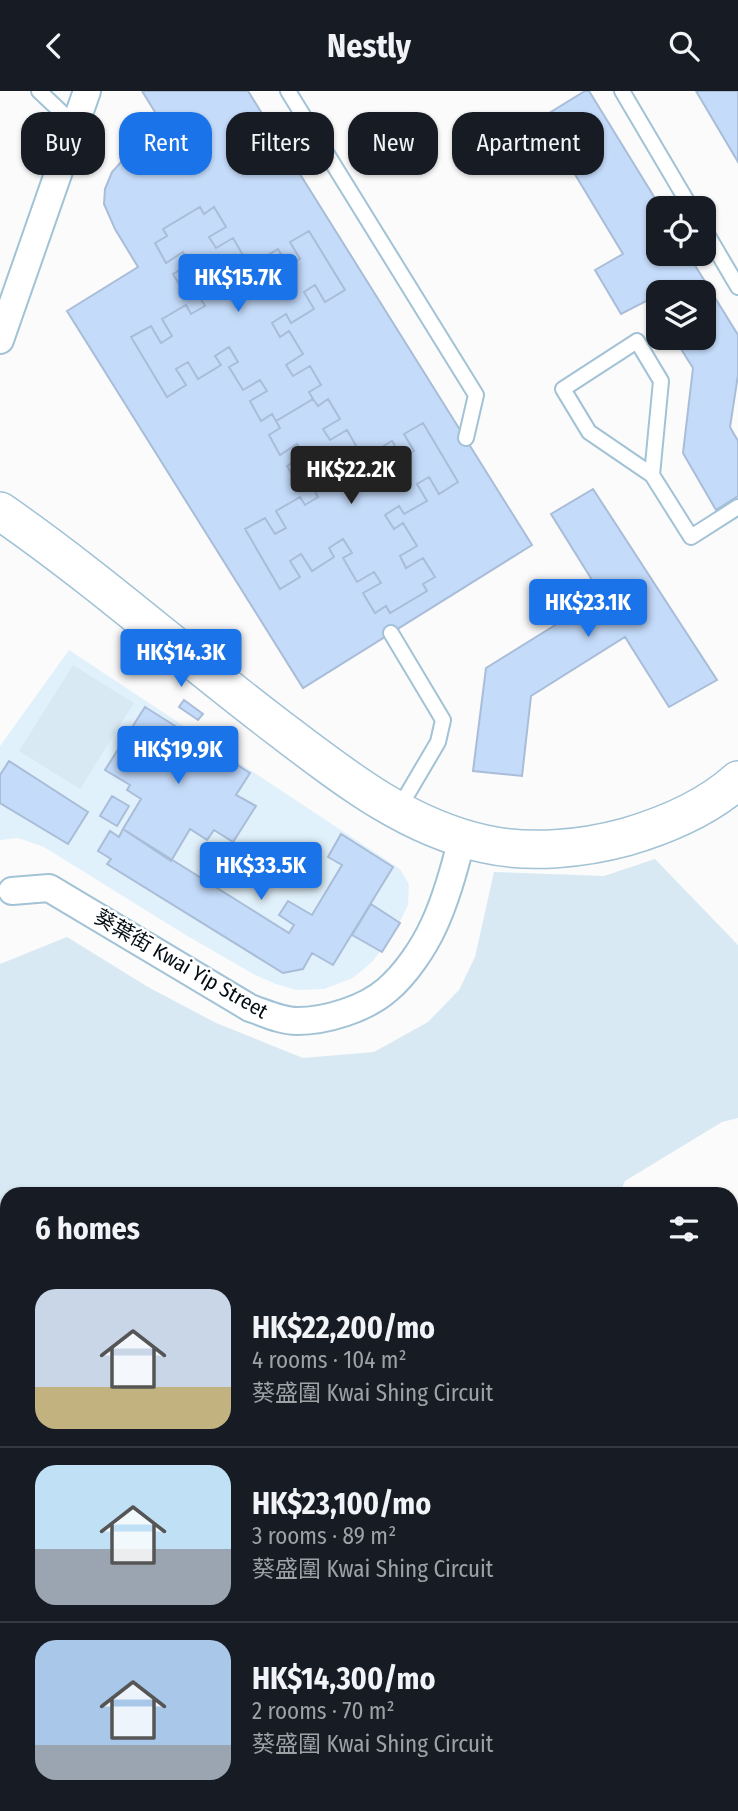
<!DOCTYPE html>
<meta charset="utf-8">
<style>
:root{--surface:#171b24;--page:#20242c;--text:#f1f3f6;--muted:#9ea1a6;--line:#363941;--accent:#1a73e8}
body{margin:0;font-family:"Fira Sans Condensed","Noto Sans TC",sans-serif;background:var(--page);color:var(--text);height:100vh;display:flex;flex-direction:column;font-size:26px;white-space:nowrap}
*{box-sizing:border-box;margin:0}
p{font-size:23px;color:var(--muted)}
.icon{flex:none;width:38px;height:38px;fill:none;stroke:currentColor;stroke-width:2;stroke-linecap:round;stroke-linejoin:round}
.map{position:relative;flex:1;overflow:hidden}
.side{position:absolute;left:0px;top:1096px;width:738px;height:625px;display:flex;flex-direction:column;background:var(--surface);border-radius:21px 21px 0 0;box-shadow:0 2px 5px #0004}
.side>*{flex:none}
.top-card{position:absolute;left:21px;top:21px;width:696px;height:63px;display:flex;gap:14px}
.buttons{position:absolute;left:646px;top:105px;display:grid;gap:14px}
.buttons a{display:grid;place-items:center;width:70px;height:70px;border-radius:14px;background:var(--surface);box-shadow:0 2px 5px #0004;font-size:35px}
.price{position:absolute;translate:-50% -60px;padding:0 16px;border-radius:7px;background:var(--accent);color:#fff;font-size:23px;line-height:46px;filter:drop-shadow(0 2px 4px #0008)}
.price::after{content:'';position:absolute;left:50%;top:42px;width:21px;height:16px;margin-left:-10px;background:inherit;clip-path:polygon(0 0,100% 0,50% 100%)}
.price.selected{background:#222;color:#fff}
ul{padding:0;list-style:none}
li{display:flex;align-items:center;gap:21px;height:175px;padding:0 35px}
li+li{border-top:2px solid var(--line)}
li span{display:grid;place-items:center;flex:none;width:196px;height:140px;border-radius:21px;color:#555}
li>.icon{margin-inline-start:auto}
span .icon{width:84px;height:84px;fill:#fffc;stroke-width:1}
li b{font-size:30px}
h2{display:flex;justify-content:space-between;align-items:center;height:84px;padding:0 35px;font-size:30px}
.pill{padding:0 24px;border-radius:21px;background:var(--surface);box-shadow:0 2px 5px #0004;font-size:24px;line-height:63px}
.pill.selected{background:var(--accent);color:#fff}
header{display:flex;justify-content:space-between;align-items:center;height:91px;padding:0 35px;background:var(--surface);font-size:32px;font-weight:700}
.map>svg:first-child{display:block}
.built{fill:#e1f1fb}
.green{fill:#d8e9f3}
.building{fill:#c4dbfa;stroke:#a9bdd8;stroke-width:2}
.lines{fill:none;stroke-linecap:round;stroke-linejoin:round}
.lane-casing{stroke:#a2c2d5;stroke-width:18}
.street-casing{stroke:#a2c2d5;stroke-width:30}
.secondary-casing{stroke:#a2c2d5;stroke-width:40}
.lane{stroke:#fff;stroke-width:14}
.street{stroke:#fff;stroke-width:26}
.secondary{stroke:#fff;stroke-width:37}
.labels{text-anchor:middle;stroke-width:5;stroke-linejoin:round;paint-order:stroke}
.street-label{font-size:21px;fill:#030d13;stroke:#fff}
</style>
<header><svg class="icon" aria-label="back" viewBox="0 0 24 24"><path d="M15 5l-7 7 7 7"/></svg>Nestly<svg class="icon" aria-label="search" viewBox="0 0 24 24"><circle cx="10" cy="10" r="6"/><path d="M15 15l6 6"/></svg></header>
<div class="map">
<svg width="738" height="1720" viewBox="0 0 738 1720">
<rect width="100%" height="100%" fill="#fbfbfb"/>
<!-- built -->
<path class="built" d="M 69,559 L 400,778 L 409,793 L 408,814 L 393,845 L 372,871 L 353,887 L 324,898 L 296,899 L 276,893 L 255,884 L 184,843 L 44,756 L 18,747 L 0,749 L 0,655 Z
M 0,1198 L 7,1199 L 7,1258 L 0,1274 Z
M 0,1474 L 7,1475 L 7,1542 L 0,1577 Z"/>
<!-- green -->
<path class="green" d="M 73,574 L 134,612 L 80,698 L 19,660 Z
M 655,768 L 738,854 L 738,1027 L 722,1031 L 625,1090 L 620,1102 L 7,1102 L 7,1192 L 0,1187 L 0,873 L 67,846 L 148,896 L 216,932 L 303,967 L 374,961 L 428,931 L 459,899 L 475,866 L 494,781 L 604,785 Z
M 7,1243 L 7,1451 L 0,1449 L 0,1265 Z"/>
<!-- building -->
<path class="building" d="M 142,0 L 248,0 L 532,454 L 303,597 L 67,220 L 138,176 L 115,138 L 104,113 L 105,98 L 112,81 L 122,70 L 168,42 Z
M 585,0 L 589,0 L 661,117 L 658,117 L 658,163 L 688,163 L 738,244 L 738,284 L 730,336 L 738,350 L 738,405 L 716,419 L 683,362 L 693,277 L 674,247 L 704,247 L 704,201 L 658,201 L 658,221 L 650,208 L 621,223 L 595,179 L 623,163 L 541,27 Z
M 696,0 L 738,0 L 738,71 Z
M 200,116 L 204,123 L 214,116 L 226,136 L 209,146 L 216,157 L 233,147 L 247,171 L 238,176 L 247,190 L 261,181 L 255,172 L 278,158 L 288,175 L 300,168 L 290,151 L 309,140 L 345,199 L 325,211 L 315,194 L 304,201 L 314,218 L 291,232 L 286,223 L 272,232 L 280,246 L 289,240 L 303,263 L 286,274 L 293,285 L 310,275 L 321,294 L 309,301 L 313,308 L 276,330 L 272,323 L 261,330 L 250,310 L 267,300 L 260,289 L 243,299 L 229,276 L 238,271 L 229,256 L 215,265 L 221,274 L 198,288 L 188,271 L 176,278 L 186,294 L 167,306 L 131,246 L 151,235 L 161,252 L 172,245 L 162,228 L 186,214 L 191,223 L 205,215 L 196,200 L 187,206 L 173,183 L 190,173 L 183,161 L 166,172 L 155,152 L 167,145 L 163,138 Z
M 313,308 L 318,315 L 328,308 L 340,328 L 323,338 L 330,349 L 347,339 L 360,362 L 352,367 L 361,381 L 375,373 L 369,364 L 392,350 L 402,367 L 414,360 L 404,343 L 423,332 L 458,391 L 439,403 L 429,386 L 417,393 L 427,410 L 404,423 L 399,415 L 385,424 L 394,438 L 403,432 L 417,455 L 400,465 L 406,477 L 423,467 L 435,486 L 423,493 L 427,500 L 390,522 L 386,515 L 375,522 L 363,502 L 381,492 L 374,481 L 357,491 L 343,467 L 352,462 L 343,448 L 329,457 L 334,466 L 312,480 L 301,463 L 290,470 L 300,486 L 280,498 L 245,438 L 265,427 L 275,443 L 286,437 L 276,420 L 300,406 L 305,414 L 318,406 L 310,392 L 301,398 L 287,375 L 304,364 L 297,353 L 280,364 L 269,344 L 280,337 L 276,330 Z
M 593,398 L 717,589 L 669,616 L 625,546 L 531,605 L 522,685 L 473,680 L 486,577 L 602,505 L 551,423 Z
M 184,609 L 203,623 L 198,629 L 179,616 Z
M 145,616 L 250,682 L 236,704 L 256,715 L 233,751 L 214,739 L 207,749 L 190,738 L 171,770 L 123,738 L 141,708 L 127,699 L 130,694 L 105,679 Z
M 9,670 L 88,721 L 68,753 L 0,712 L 0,684 Z
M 112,705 L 129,715 L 117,735 L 100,725 Z
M 123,738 L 289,842 L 294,834 L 279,824 L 288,810 L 312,824 L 342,774 L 328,766 L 341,743 L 393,776 L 333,874 L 312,862 L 303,878 L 283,882 L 107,773 L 111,768 L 98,760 L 110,740 L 119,746 Z
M 371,813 L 400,832 L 382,861 L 352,844 Z
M 738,1140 L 738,1202 L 732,1204 L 732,1141 Z
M 738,1345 L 738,1720 L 257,1720 L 254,1713 L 732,1713 L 732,1346 Z
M 738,1675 L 738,1720 L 581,1720 L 604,1713 L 732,1713 L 732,1677 Z
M 59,1713 L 76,1713 L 73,1720 L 60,1718 Z
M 76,1713 L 87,1713 L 93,1720 L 73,1720 Z
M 96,1713 L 113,1713 L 102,1720 Z
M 724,1713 L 729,1713 L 733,1720 L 713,1720 Z"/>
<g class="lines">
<!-- lane casing -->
<g class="lane-casing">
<path id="lane" d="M 39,0 L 76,35
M 288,0 L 476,304 L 466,347
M 622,0 L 691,117
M 704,138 L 738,196
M 652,384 L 661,290 L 637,250 L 563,298 L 589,341 L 652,384 L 691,446 L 738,416
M 391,542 L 443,629 L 438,651 L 398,719"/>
</g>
<!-- street casing -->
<g class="street-casing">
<path id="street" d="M 0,249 L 87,0
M 12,800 L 49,797 L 250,917 C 265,922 281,930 297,930 C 326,930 365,918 387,899 C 406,883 424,856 434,834 C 447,806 455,776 462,747
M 732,1300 L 738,1299
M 171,1713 L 175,1720"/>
</g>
<!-- secondary casing -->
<g class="secondary-casing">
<path id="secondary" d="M 0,420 C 97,487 185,566 279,637 C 342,685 406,736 485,753 C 530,763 582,758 626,746 C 667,734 707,717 738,689"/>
</g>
<!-- lane -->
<use href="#lane" class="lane"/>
<!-- street -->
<use href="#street" class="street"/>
<!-- secondary -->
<use href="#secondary" class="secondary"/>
</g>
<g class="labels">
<!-- street labels -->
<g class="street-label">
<text transform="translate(181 873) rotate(30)" y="7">葵葉街 Kwai Yip Street</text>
</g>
</g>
</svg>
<div class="buttons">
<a><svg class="icon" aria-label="locate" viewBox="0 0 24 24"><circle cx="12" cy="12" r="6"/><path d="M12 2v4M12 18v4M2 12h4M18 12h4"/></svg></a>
<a><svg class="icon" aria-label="layers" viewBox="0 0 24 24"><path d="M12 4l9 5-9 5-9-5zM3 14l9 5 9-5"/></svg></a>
</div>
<b class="price" style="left:238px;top:223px">HK$15.7K</b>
<b class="price selected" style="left:351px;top:415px">HK$22.2K</b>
<b class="price" style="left:588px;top:548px">HK$23.1K</b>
<b class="price" style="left:181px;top:598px">HK$14.3K</b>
<b class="price" style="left:178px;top:695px">HK$19.9K</b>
<b class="price" style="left:261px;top:811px">HK$33.5K</b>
<div class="top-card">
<a class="pill">Buy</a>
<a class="pill selected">Rent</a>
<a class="pill">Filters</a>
<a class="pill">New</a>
<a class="pill">Apartment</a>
</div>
<section class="side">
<h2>6 homes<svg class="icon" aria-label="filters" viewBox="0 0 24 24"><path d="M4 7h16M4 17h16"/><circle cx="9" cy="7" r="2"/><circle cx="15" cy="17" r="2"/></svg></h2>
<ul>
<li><span style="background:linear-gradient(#c9d6e8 70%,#c2b280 0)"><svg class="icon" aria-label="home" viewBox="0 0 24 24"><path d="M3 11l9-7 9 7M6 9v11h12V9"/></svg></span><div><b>HK$22,200/mo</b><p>4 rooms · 104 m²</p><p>葵盛圍 Kwai Shing Circuit</p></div></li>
<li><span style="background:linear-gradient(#bfe0f5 60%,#9aa5b1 0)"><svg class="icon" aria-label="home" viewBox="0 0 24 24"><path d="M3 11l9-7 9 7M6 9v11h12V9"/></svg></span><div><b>HK$23,100/mo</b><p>3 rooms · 89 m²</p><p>葵盛圍 Kwai Shing Circuit</p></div></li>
<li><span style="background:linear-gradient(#a9c7e8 75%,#9aa5b1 0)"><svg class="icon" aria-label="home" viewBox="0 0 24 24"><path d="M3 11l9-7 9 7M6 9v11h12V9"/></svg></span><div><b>HK$14,300/mo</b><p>2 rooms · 70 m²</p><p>葵盛圍 Kwai Shing Circuit</p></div></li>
</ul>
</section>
</div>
